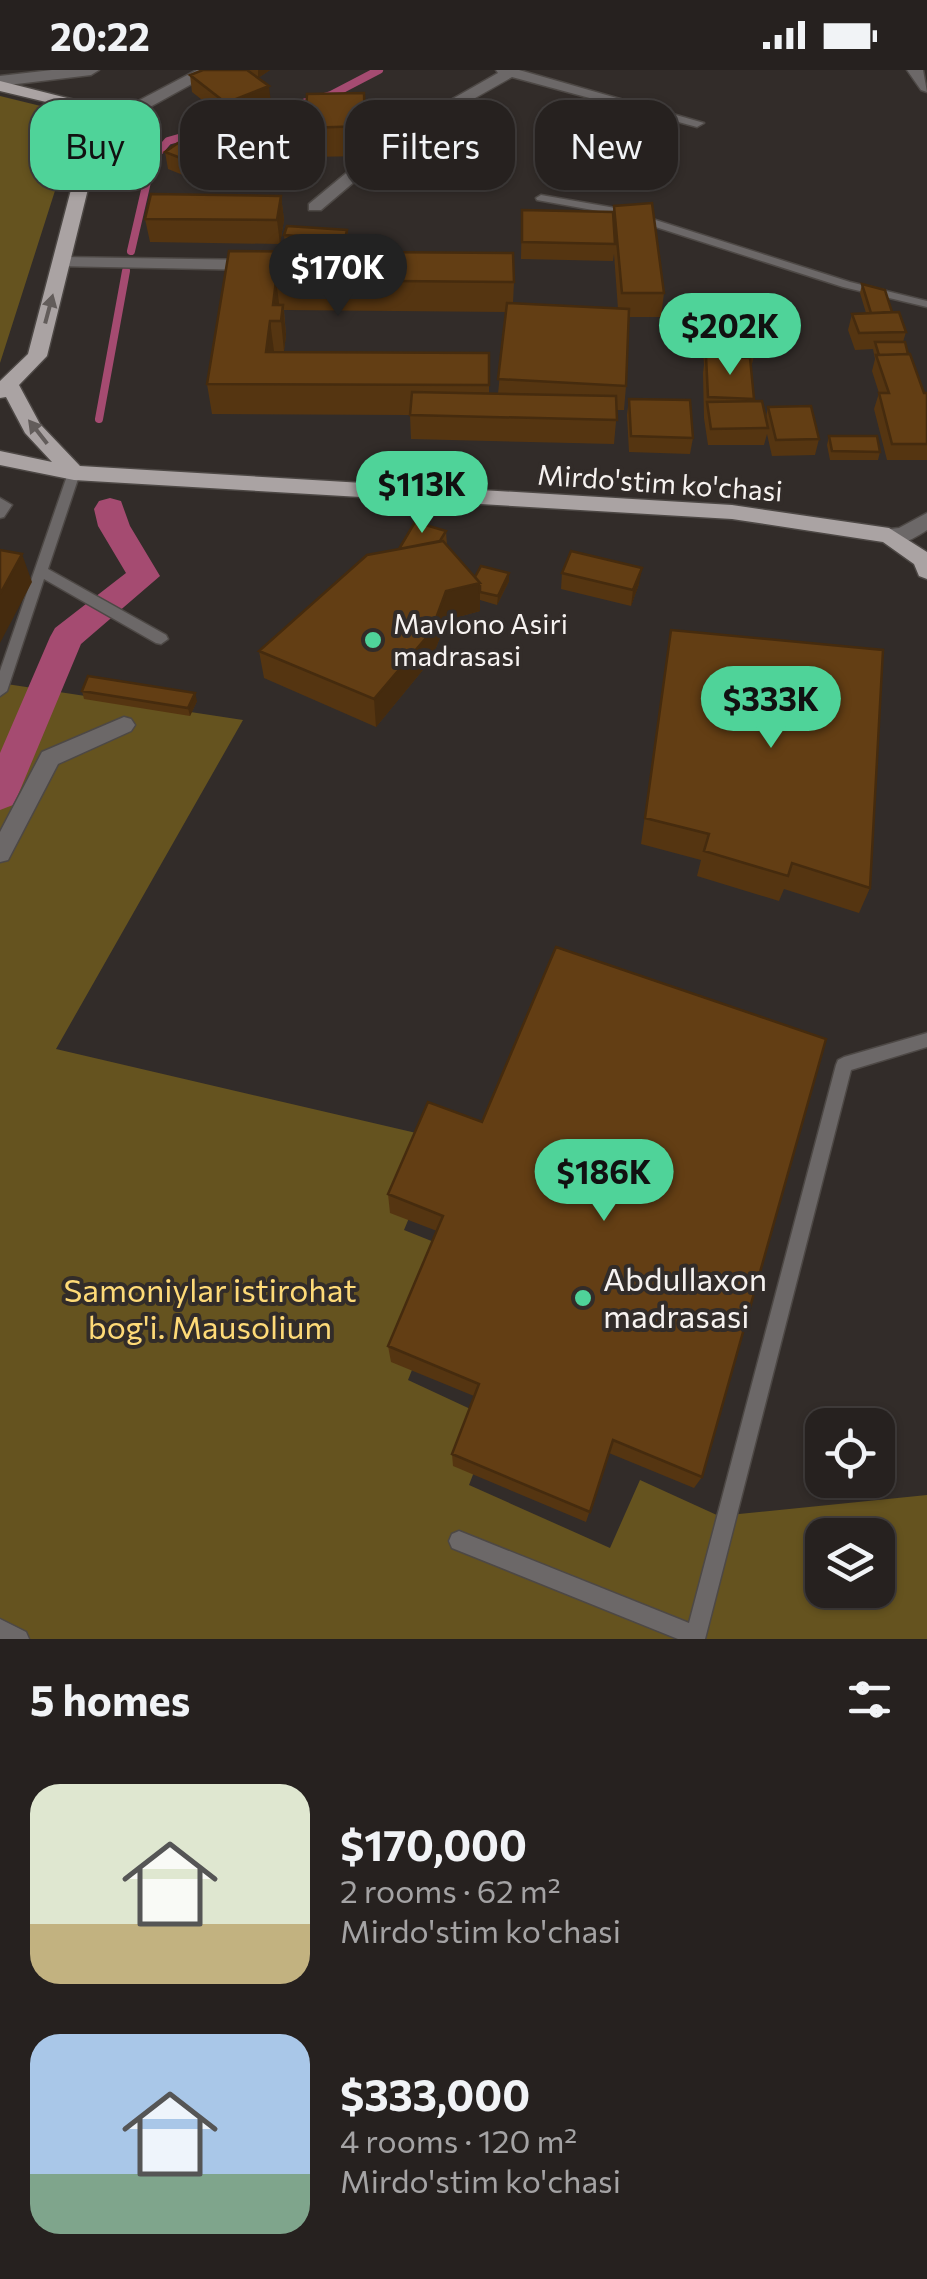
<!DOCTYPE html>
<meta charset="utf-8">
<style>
:root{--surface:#26211f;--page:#322e2c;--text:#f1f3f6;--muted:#a4a3a4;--line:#423e3d;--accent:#4fd399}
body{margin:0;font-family:Commissioner,sans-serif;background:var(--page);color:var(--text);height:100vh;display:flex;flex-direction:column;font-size:38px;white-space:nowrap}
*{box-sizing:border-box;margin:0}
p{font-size:32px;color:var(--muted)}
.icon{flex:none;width:55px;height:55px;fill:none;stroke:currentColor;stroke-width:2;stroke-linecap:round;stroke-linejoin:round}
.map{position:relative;height:1569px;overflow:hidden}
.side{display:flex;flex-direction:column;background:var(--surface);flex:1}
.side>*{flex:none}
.hud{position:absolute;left:30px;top:30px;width:868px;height:90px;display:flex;gap:20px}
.buttons{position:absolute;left:805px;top:1338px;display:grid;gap:20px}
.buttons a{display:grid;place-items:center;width:90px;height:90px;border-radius:20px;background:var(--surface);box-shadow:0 2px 8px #0004,0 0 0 2px var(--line);font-size:50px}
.price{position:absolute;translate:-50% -85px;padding:0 22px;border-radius:35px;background:var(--accent);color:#111;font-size:32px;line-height:65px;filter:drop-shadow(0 2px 5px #0008)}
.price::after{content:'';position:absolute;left:50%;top:60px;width:30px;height:22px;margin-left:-15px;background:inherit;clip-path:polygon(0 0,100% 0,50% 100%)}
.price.on{background:#222;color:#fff}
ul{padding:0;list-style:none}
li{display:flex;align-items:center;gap:30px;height:250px;padding:0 30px}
li span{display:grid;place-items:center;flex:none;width:280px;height:200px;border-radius:30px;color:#555}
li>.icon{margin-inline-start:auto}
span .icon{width:120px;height:120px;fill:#fffc;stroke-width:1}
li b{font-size:42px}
h2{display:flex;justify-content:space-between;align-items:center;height:120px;padding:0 30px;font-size:42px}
.pill{padding:0 35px;border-radius:30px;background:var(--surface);box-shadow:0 2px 8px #0004,0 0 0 2px var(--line);font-size:35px;line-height:90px}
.pill.on{background:var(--accent);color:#111}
.status{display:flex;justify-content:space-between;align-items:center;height:70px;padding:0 50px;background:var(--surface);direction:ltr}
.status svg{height:28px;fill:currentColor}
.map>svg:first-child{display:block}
.green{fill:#65531f;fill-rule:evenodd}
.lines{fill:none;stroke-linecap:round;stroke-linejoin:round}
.stream{stroke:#a54b71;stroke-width:8}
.canal{fill:#a54b71;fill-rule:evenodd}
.service-casing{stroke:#4d4845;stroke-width:3}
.pedestrian-casing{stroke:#4d4845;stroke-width:3}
.minor-casing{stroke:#4d4845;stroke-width:3}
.primary-casing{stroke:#4d4845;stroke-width:3}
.service{fill:#6c6868;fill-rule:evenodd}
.pedestrian{fill:#6c6868;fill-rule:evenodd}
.minor{fill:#6c6868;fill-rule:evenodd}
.primary{fill:#aaa3a3;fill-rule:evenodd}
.wall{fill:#553511;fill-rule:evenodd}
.shaded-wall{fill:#452b0e}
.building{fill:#633e14;stroke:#452b0e;stroke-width:2.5}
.oneway{fill:#625c5a}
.poi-dot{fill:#4fd399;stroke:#322c29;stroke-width:4}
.labels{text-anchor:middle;stroke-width:8;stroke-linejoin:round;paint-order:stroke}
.street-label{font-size:28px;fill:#f6f2f0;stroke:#322c29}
.poi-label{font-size:28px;fill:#f6f2f0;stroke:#322c29;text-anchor:start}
.near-poi-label{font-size:32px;fill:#f6f2f0;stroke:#322c29;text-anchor:start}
.near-park-label{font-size:32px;fill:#feda77;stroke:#322c29}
</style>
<div class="status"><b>20:22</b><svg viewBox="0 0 49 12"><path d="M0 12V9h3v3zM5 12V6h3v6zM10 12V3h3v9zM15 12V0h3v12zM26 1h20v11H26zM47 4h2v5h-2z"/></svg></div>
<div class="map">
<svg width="927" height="1569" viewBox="0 0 927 1569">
<rect width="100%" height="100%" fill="#322c29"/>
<!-- green -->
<path class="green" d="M 0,26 L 57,40 L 70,56 L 68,80 L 0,293 Z
M 0,613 L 243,650 L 56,979 L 442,1069 L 404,1160 L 459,1182 L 408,1310 L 494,1350 L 469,1415 L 610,1478 L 640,1410 L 719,1446 L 927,1425 L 927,1569 L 0,1569 ZM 822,1465 L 878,1465 L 878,1520 L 822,1520 Z"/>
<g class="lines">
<!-- stream -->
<path class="stream" d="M 131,181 L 152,90 L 168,71 L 331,25 L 379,0
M 99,349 L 126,201"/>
<!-- canal -->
<path class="canal" d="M 110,428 L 121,431 L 130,456 L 160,506 L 81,574 L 18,725 L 13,735 L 0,740 L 0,683 L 50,567 L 55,558 L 126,503 L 98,456 L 94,439 L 99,431 Z"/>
<!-- service casing -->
<g class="service-casing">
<path id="service" d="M 541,125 L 621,139 L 850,212 L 927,231 L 927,237 L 843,217 L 615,144 L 537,130 L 536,128 Z
M 74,399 L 80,403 L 48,499 L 166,565 L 168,569 L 161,574 L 156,573 L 44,509 L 7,621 L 0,626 L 0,601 L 68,403 Z
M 0,428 L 12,435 L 4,447 L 0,448 Z
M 927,963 L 927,977 L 851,1000 L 705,1569 L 678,1569 L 452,1478 L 449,1471 L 452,1464 L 459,1461 L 689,1553 L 836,995 L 838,990 L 844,987 Z
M 0,1549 L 26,1562 L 29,1569 L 0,1569 Z"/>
</g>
<!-- pedestrian casing -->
<g class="pedestrian-casing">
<path id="pedestrian" d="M 496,0 L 519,0 L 704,53 L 697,57 L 512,7 L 408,66 L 321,140 L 309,140 L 309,134 L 398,60 L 498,3 Z
M 124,647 L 131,649 L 135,655 L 131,661 L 58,694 L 8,790 L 0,792 L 0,762 L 42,682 Z"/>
</g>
<!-- minor casing -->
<g class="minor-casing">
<path id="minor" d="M 52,0 L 99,0 L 91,5 L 0,16 L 0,6 Z
M 197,0 L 217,0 L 150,37 L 98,74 L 84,70 L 138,31 Z
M 907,0 L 923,0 L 927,22 L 921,20 Z
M 62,187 L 262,190 L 271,195 L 262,200 L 56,196 L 53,192 Z
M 927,443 L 927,460 C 912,470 892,482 878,465 L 882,460 L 899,458 Z"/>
</g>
<!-- primary casing -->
<g class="primary-casing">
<path id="primary" d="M 0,11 L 75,30 L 99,54 L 100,70 L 47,286 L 19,315 L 40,354 L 80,396 L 732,435 L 889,458 L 927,482 L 927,509 L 919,506 L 914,494 L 883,472 L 732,449 L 74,410 L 0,395 L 0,381 L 52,392 L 25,363 L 6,327 L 0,328 L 0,311 L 28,284 L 84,70 L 83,55 L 63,36 L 0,21 Z"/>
</g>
<!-- service -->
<use href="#service" class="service"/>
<!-- pedestrian -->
<use href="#pedestrian" class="pedestrian"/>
<!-- minor -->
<use href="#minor" class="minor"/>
<!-- primary -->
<use href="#primary" class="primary"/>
</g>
<!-- wall -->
<path class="wall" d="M 203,0 L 270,0 L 258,8 L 271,33 L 228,50 L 192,22 L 190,5 Z
M 366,52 L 366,86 L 308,87 L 305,58 Z
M 165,82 L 234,90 L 203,113 L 168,99 Z
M 281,126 L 284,150 L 280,174 L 150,172 L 145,149 Z
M 614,136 L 664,223 L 661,247 L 629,247 L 626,316 L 624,340 L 617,340 L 614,374 L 411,369 L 410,345 L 212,344 L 207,314 L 229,181 L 514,212 L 513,233 L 618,239 L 614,184 L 613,191 L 521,189 L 522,140 L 613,143 ZM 284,240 L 506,242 L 498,324 L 489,323 L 489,283 L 274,282 L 274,281 L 284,281 L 286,265 Z
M 347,160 L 348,168 L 346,178 L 285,174 L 284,165 Z
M 862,214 L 892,242 L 906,262 L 903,272 L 924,323 L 927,323 L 927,390 L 887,390 L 874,339 L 879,323 L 872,301 L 875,289 L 873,279 L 855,280 L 848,260 L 852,244 L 866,243 L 860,223 Z
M 704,246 L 755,281 L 751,298 L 754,331 L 766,347 L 768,337 L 819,369 L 815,385 L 772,386 L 767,364 L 764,375 L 708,375 L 704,348 L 703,303 L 704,295 L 702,263 Z
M 629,329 L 693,368 L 690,384 L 629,382 L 627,345 Z
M 829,366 L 880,382 L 878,390 L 830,390 L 827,375 Z
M 446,461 L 447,475 L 475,507 L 509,511 L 497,535 L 480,530 L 480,541 L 447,550 L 431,590 L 376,657 L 264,608 L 259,581 L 399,479 Z
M 562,503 L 639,514 L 631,536 L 561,519 Z
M 671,560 L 870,818 L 859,843 L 784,819 L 779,831 L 697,806 L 701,790 L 641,774 Z
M 82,621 L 197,631 L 190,646 L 84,629 Z
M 428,1032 L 702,1407 L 694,1418 L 609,1383 L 586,1452 L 453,1396 L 452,1384 L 474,1326 L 391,1292 L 388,1276 L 437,1161 L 390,1143 L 388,1124 Z"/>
<!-- shaded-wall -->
<path class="shaded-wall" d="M 258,0 L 270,0 L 258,8 Z
M 269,16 L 271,33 L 228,50 L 226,33 Z
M 364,23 L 366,52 L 366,86 L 365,56 Z
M 232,73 L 234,90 L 203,113 L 201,96 Z
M 281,126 L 284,150 L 280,174 L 277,150 Z
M 276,210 L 280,240 L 273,235 Z
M 283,235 L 286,265 L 284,281 L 281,251 Z
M 270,251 L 274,281 L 270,312 L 266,282 Z
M 22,484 L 32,512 L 0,573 L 0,524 Z
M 642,498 L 639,514 L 631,536 L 633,520 Z
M 509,503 L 509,511 L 497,535 L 498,526 Z
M 480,513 L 480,541 L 447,550 L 431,590 L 376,657 L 374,629 L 446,521 Z
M 195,623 L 197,631 L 190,646 L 188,638 Z"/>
<!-- building -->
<path class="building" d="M 203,0 L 247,0 L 269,16 L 226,33 L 190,5 Z
M 364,23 L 365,56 L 305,58 L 307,24 Z
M 197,60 L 232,73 L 201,96 L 165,82 Z
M 151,124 L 281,126 L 277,150 L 145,149 Z
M 652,133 L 664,223 L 622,223 L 614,136 Z
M 522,140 L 613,142 L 615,174 L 522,172 Z
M 287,156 L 347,160 L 345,169 L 284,165 Z
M 229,181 L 513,183 L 514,212 L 276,210 L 273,235 L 283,235 L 281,251 L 270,251 L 266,282 L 489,283 L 489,315 L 207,314 Z
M 862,214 L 885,220 L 892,242 L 871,243 Z
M 507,233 L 629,239 L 626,316 L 498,309 Z
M 899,242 L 906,262 L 859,263 L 852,244 Z
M 704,246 L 751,248 L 755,281 L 707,280 Z
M 875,272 L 905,272 L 908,284 L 879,285 Z
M 910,284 L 924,323 L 927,323 L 927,374 L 892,374 L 879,323 L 889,323 L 876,285 Z
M 706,286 L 750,288 L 754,329 L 708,327 Z
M 412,322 L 616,326 L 617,350 L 410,345 Z
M 629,329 L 690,330 L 693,368 L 631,366 Z
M 762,331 L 768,358 L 711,359 L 707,332 Z
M 811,336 L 819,369 L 776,370 L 768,337 Z
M 829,366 L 877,366 L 880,382 L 832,381 Z
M 415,452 L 446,461 L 440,471 L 399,479 Z
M 443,471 L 480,513 L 446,521 L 431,562 L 374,629 L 259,581 L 367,485 Z
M 0,480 L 22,484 L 0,524 Z
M 571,481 L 642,498 L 633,520 L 562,503 Z
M 481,496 L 509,503 L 498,526 L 480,522 L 480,513 L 475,507 Z
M 671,560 L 883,580 L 870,818 L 792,793 L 788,806 L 704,781 L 709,764 L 645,748 Z
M 88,606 L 195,623 L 188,638 L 82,621 Z
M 556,877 L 826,969 L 702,1407 L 613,1370 L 590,1442 L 452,1384 L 479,1314 L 388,1276 L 443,1146 L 388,1124 L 428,1032 L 482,1052 Z"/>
<!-- one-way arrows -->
<defs><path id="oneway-solid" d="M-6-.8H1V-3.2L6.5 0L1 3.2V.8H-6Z" transform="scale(2.5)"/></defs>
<g class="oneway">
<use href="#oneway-solid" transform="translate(49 239) rotate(-75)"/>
<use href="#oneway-solid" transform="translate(38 362) rotate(-128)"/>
</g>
<!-- markers -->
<g class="poi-dot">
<circle cx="373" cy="570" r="10"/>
<circle cx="583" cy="1228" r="10"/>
</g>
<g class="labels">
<!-- street labels -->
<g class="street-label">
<text transform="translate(660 413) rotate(4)" y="10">Mirdo'stim ko'chasi</text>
</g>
<!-- poi labels -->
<g class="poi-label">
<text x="393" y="564">Mavlono Asiri<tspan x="393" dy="32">madrasasi</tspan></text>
</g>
<!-- near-poi labels -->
<g class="near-poi-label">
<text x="603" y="1221">Abdullaxon<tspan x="603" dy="37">madrasasi</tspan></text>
</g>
<!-- near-park labels -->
<g class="near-park-label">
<text x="210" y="1232">Samoniylar istirohat<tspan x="210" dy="37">bog'i. Mausolium</tspan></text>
</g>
</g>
</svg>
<div class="buttons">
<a><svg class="icon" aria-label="locate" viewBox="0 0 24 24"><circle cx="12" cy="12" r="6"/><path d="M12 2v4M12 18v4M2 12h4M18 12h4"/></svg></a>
<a><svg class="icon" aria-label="layers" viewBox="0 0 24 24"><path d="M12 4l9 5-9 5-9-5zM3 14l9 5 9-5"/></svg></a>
</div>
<b class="price on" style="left:338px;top:249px">$170K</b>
<b class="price" style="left:730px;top:308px">$202K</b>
<b class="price" style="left:422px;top:466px">$113K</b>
<b class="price" style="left:771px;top:681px">$333K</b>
<b class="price" style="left:604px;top:1154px">$186K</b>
<div class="hud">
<a class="pill on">Buy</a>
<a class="pill">Rent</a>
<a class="pill">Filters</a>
<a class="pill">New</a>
</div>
</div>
<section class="side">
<h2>5 homes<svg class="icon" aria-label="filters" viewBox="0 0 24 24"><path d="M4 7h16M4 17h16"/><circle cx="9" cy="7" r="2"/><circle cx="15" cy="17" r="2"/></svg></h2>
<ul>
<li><span style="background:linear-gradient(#dfe7d0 70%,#c2b280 0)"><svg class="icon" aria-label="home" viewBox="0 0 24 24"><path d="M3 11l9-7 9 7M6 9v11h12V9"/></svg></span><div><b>$170,000</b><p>2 rooms · 62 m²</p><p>Mirdo'stim ko'chasi</p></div></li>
<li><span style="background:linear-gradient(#a9c7e8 70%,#7fa58c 0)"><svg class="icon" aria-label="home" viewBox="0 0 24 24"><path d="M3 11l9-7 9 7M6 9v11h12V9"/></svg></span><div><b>$333,000</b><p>4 rooms · 120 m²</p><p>Mirdo'stim ko'chasi</p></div></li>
</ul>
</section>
